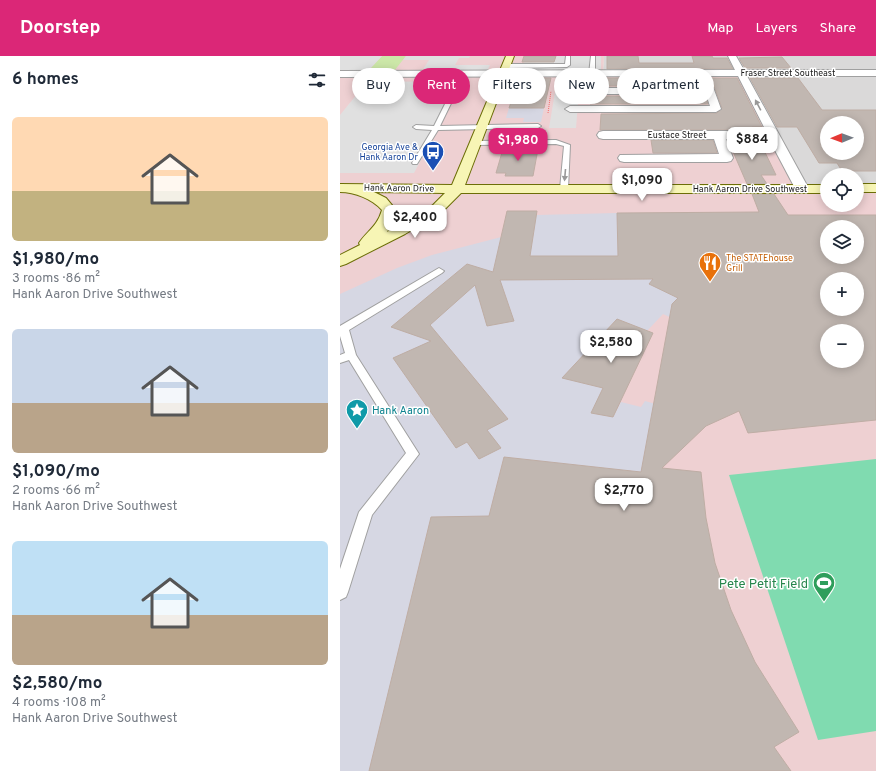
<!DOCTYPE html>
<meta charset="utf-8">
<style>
:root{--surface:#fff;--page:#f2f2f3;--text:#1f2937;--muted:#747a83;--accent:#db2777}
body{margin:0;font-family:Overpass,sans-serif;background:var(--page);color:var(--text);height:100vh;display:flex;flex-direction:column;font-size:15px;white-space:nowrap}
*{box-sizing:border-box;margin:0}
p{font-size:13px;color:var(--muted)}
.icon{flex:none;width:22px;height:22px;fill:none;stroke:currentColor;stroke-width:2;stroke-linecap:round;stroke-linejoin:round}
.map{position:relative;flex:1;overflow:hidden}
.panel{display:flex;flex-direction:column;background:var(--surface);width:340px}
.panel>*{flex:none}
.top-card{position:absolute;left:12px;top:12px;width:380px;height:36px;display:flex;gap:8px}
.needle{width:26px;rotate:269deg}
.fabs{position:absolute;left:480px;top:60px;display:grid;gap:8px}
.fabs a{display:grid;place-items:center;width:44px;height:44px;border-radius:50%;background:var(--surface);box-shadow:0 2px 10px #0003;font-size:20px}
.price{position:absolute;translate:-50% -34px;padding:0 9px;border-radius:8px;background:#fff;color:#222;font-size:13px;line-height:26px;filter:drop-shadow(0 1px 2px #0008)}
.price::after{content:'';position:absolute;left:50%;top:24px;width:12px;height:9px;margin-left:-6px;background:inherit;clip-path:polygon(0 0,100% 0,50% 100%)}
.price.active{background:var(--accent);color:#fff}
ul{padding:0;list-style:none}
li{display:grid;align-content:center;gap:8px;height:212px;padding:0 12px}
li span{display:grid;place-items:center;height:124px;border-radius:6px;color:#555}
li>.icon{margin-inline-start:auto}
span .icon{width:72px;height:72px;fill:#fffc;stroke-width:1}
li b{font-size:17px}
h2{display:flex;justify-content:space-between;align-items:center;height:48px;padding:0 12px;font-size:17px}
.chip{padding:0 14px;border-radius:18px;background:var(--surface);box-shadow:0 2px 10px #0003;font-size:14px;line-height:36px}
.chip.active{background:var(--accent);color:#fff}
header{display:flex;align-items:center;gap:24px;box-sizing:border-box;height:56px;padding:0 20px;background:var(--accent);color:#fff}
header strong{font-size:19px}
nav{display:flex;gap:22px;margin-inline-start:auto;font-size:14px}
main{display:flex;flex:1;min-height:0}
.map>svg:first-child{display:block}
.residential{fill:#dad9d9;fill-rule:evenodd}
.commercial{fill:#eed0d2;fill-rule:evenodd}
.grass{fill:#cce7a8}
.pitch{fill:#80dbb0}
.parking{fill:#e0e0e0}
.plaza{fill:#d6d7e3}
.building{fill:#c1b7b1;stroke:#beada4;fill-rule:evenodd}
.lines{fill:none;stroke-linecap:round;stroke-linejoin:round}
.lane-casing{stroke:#a0a0a0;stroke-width:2}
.street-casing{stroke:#a0a0a0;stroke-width:2}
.secondary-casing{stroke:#6c6e07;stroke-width:2}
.path{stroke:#f66c6a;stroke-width:1;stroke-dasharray:1 1;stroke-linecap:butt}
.lane{fill:#fff;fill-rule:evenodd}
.street{fill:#fff;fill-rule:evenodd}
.secondary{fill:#f7f5b5;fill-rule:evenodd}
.oneway{fill:#999}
.labels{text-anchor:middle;stroke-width:3;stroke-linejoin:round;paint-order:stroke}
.far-street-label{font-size:9px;fill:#1c1c1c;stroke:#fff}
.far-transit-label{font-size:9px;fill:#164399;stroke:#fff;text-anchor:end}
.far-food-label{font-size:9px;fill:#c56008;stroke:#fff;text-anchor:start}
.culture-label{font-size:11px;fill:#0d838f;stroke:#fff;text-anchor:start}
.near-leisure-label{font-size:13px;fill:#27864d;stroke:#fff;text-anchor:end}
</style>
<header>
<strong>Doorstep</strong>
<nav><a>Map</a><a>Layers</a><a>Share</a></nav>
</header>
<main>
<section class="panel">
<h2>6 homes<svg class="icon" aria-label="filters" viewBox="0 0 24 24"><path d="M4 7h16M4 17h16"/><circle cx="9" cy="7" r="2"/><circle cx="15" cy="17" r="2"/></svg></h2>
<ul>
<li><span style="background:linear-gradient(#ffd9b3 60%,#c2b280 0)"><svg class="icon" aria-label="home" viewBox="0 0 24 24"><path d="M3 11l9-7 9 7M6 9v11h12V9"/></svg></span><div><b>$1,980/mo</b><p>3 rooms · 86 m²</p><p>Hank Aaron Drive Southwest</p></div></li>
<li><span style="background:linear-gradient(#c9d6e8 60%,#b9a48a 0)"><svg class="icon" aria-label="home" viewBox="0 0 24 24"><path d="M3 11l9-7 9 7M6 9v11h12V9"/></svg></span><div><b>$1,090/mo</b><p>2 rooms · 66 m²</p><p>Hank Aaron Drive Southwest</p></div></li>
<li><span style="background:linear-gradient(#bfe0f5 60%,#b9a48a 0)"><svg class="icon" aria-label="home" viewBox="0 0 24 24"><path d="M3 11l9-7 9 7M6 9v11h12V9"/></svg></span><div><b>$2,580/mo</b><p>4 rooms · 108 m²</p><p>Hank Aaron Drive Southwest</p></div></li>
</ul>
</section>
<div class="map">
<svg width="536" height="715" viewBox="0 0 536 715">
<rect width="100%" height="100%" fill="#ede8e1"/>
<!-- residential -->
<path class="residential" d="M 264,0 L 536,0 L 536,132 L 517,132 L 517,119 L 487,119 L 487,133 L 462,133 L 263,18 ZM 487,67 L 517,67 L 517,97 L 487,97 Z"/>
<!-- commercial -->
<path class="commercial" d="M 0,0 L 264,0 L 263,17 L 401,17 L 462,133 L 487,133 L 487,149 L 517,149 L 517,132 L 536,132 L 536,715 L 0,715 ZM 487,171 L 517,171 L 517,201 L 487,201 ZM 487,223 L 517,223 L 517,253 L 487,253 ZM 487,275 L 517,275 L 517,305 L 487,305 Z"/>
<!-- grass -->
<path class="grass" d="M 42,0 L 66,0 L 54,15 L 28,15 Z"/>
<!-- pitch -->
<path class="pitch" d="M 536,403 L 536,675 L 478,684 L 389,419 Z"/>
<!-- parking -->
<path class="parking" d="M 0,0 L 42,0 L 28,15 L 0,15 Z
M 66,0 L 130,0 L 129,2 L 119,2 L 115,9 L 150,9 L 147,15 L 82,15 L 89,4 L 63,4 Z
M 216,0 L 261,0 L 261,14 L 182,14 L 184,6 L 214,6 Z
M 123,25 L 74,117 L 0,117 L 0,59 L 27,26 Z
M 239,35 L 236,72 L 209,72 L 215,36 Z"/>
<!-- plaza -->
<path class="plaza" d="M 174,35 L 179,35 L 204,52 L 201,66 L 183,66 L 184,62 L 166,62 Z
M 277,157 L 278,193 L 321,194 L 377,261 L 338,265 L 323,258 L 307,275 L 277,263 L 223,321 L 263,332 L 252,357 L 273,361 L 281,346 L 301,351 L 305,345 L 319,349 L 301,416 L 164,401 L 149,460 L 91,461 L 29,715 L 0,715 L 0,238 L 57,212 L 92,199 L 169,179 L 196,159 Z"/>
<!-- building -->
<path class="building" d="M 184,0 L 216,0 L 214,6 L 182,6 Z
M 267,0 L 298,0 L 299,7 L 354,7 L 352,0 L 372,0 L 373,2 L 387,2 L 393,13 L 267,13 Z
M 442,1 L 451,12 L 405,12 L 399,2 Z
M 177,22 L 211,22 L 204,52 L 169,52 L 177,29 L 175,29 Z
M 250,22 L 360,22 L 362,30 L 250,30 Z
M 371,22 L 397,22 L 422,71 L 412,71 L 414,74 L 260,74 L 261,58 L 377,57 L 382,52 Z
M 410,22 L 458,22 L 482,54 L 536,54 L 536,115 L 502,115 L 497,107 L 479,107 L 457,71 L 437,71 ZM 487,67 L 517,67 L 517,97 L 487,97 Z
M 250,40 L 365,40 L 368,48 L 250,48 Z
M 311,84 L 373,84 L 377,97 L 313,97 Z
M 388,84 L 419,84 L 436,119 L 421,119 L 427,128 L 407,128 Z
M 163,93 L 198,93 L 193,120 L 165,120 L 166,117 L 156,117 Z
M 412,138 L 434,138 L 448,159 L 536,159 L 536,364 L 408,377 L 399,355 L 366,370 L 322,412 L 361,416 L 366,462 L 375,507 L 391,554 L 415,606 L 459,676 L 434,691 L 451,715 L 29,715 L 91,461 L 149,460 L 164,401 L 301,416 L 332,248 L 338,242 L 309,228 L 313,223 L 160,224 L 174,265 L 147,270 L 135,229 L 90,269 L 168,363 L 147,374 L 161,392 L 139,403 L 127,386 L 116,392 L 53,302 L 91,285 L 51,271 L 127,208 L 153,216 L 167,155 L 197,155 L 190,200 L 278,200 L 277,157 L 419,156 ZM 487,171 L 517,171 L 517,201 L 487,201 ZM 487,223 L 517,223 L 517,253 L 487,253 ZM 487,275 L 517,275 L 517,305 L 487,305 Z
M 277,263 L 313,277 L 273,361 L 251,357 L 263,332 L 222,322 Z"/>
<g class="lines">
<!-- lane casing -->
<g class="lane-casing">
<path id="lane" d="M 226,0 L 230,0 L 230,9 L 227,11 L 166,12 L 163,10 L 166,8 L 225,8 Z
M 251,0 L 255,0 L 255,18 L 252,20 L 249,18 Z
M 114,30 L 119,31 L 100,70 L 198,68 L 201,70 L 198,72 L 98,74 L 77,108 L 73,108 L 72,107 L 92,74 L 76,73 L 73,71 L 76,69 L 94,70 Z
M 216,84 L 230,89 L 228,133 L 224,135 L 220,133 L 224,90 L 216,88 L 135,89 L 132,87 L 135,85 Z
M 99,212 L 104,215 L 102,217 L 9,274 L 16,299 L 79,398 L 32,459 L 8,536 L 6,541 L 0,544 L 0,513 L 19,456 L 66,397 L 9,304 L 0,307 L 0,299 L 5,297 L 0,280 L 0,270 Z"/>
</g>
<!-- street casing -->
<g class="street-casing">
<path id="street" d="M 388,0 L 396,0 L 404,14 L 536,14 L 536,20 L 407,20 L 469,133 L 467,136 L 462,137 L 457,136 L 429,83 L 386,83 L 393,102 L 391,105 L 387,106 L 284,106 L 280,105 L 278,102 L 280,99 L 379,98 L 374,83 L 263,83 L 259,82 L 257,79 L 259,76 L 263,75 L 426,75 L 398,20 L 369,20 L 381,53 L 376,56 L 230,56 L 225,53 L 230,50 L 370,50 L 366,38 L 232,38 L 227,35 L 232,32 L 364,32 L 361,20 L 0,21 L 0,15 L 395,14 Z"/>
</g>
<!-- secondary casing -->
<g class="secondary-casing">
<path id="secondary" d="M 166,0 L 174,0 L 125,129 L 487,129 L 487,137 L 121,137 L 103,155 L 89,164 L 65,178 L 6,208 L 0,210 L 0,199 L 20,189 L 19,187 C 28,174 37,171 42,154 C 32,143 15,136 0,136 L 0,128 L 112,129 ZM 34,136 L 105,137 L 93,149 L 47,176 L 53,164 L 56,154 L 46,142 Z
M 517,128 L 536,128 L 536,136 L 517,136 Z"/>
</g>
<!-- path -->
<path class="path" d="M 208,57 L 211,35"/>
<!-- lane -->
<use href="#lane" class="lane"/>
<!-- street -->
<use href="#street" class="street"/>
<!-- secondary -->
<use href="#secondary" class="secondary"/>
</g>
<!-- one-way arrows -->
<defs><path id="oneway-solid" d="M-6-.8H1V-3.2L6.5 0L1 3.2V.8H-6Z"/></defs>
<g class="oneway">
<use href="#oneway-solid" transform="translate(418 49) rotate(-118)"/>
<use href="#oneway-solid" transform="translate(225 119) rotate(95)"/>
</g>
<!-- icons -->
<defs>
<g id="bus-pin" transform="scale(1.15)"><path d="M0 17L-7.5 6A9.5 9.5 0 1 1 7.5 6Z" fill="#1a4fb4" stroke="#fff"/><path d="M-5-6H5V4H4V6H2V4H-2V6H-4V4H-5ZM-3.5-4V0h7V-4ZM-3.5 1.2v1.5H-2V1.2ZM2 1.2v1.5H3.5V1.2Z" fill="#fff"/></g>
<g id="restaurant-pin" transform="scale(1.15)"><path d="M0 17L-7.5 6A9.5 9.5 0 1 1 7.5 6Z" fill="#e8710a" stroke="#fff"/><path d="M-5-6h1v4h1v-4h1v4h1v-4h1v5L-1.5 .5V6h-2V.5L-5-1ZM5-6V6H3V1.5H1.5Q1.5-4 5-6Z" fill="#fff"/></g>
<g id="sight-pin" transform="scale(1.15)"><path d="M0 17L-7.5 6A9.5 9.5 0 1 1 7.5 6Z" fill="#0f9aa8" stroke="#fff"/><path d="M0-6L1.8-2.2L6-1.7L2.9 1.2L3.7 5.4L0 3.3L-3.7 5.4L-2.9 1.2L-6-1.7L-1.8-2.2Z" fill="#fff"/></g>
<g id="stadium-pin" transform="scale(1.15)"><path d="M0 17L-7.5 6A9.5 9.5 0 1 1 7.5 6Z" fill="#2e9e5b" stroke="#fff"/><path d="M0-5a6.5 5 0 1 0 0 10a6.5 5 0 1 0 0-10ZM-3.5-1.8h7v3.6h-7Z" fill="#fff"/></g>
</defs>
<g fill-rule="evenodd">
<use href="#bus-pin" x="93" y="96"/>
<use href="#restaurant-pin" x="370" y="207"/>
<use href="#sight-pin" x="17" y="354"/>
<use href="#stadium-pin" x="484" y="527"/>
</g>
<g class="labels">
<!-- far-street labels -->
<g class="far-street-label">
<text x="448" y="20">Fraser Street Southeast</text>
<text x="337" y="82">Eustace Street</text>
<text transform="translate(59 132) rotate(1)" y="3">Hank Aaron Drive</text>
<text x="410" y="136">Hank Aaron Drive Southwest</text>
</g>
<!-- far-transit labels -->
<g class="far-transit-label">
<text x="78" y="94">Georgia Ave &amp;<tspan x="78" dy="10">Hank Aaron Dr</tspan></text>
</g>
<!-- far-food labels -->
<g class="far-food-label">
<text x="386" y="205">The STATEhouse<tspan x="386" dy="10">Grill</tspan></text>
</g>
<!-- culture labels -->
<g class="culture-label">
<text x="32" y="358">Hank Aaron</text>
</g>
<!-- near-leisure labels -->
<g class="near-leisure-label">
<text x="468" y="532">Pete Petit Field</text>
</g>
</g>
</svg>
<div class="fabs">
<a><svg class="needle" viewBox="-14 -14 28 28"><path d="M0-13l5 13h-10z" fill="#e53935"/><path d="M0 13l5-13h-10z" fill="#747a83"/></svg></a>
<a><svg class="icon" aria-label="locate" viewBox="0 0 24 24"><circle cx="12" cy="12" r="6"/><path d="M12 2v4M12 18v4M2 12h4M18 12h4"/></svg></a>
<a><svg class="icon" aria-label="layers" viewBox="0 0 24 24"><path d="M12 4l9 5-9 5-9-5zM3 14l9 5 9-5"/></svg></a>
<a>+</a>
<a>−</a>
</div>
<b class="price" style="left:412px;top:105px">$884</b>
<b class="price active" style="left:178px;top:106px">$1,980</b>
<b class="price" style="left:302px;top:146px">$1,090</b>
<b class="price" style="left:75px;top:183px">$2,400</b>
<b class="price" style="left:271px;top:308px">$2,580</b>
<b class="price" style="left:284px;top:456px">$2,770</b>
<div class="top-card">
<a class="chip">Buy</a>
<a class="chip active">Rent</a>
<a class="chip">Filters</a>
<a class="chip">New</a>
<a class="chip">Apartment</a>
</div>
</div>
</main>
